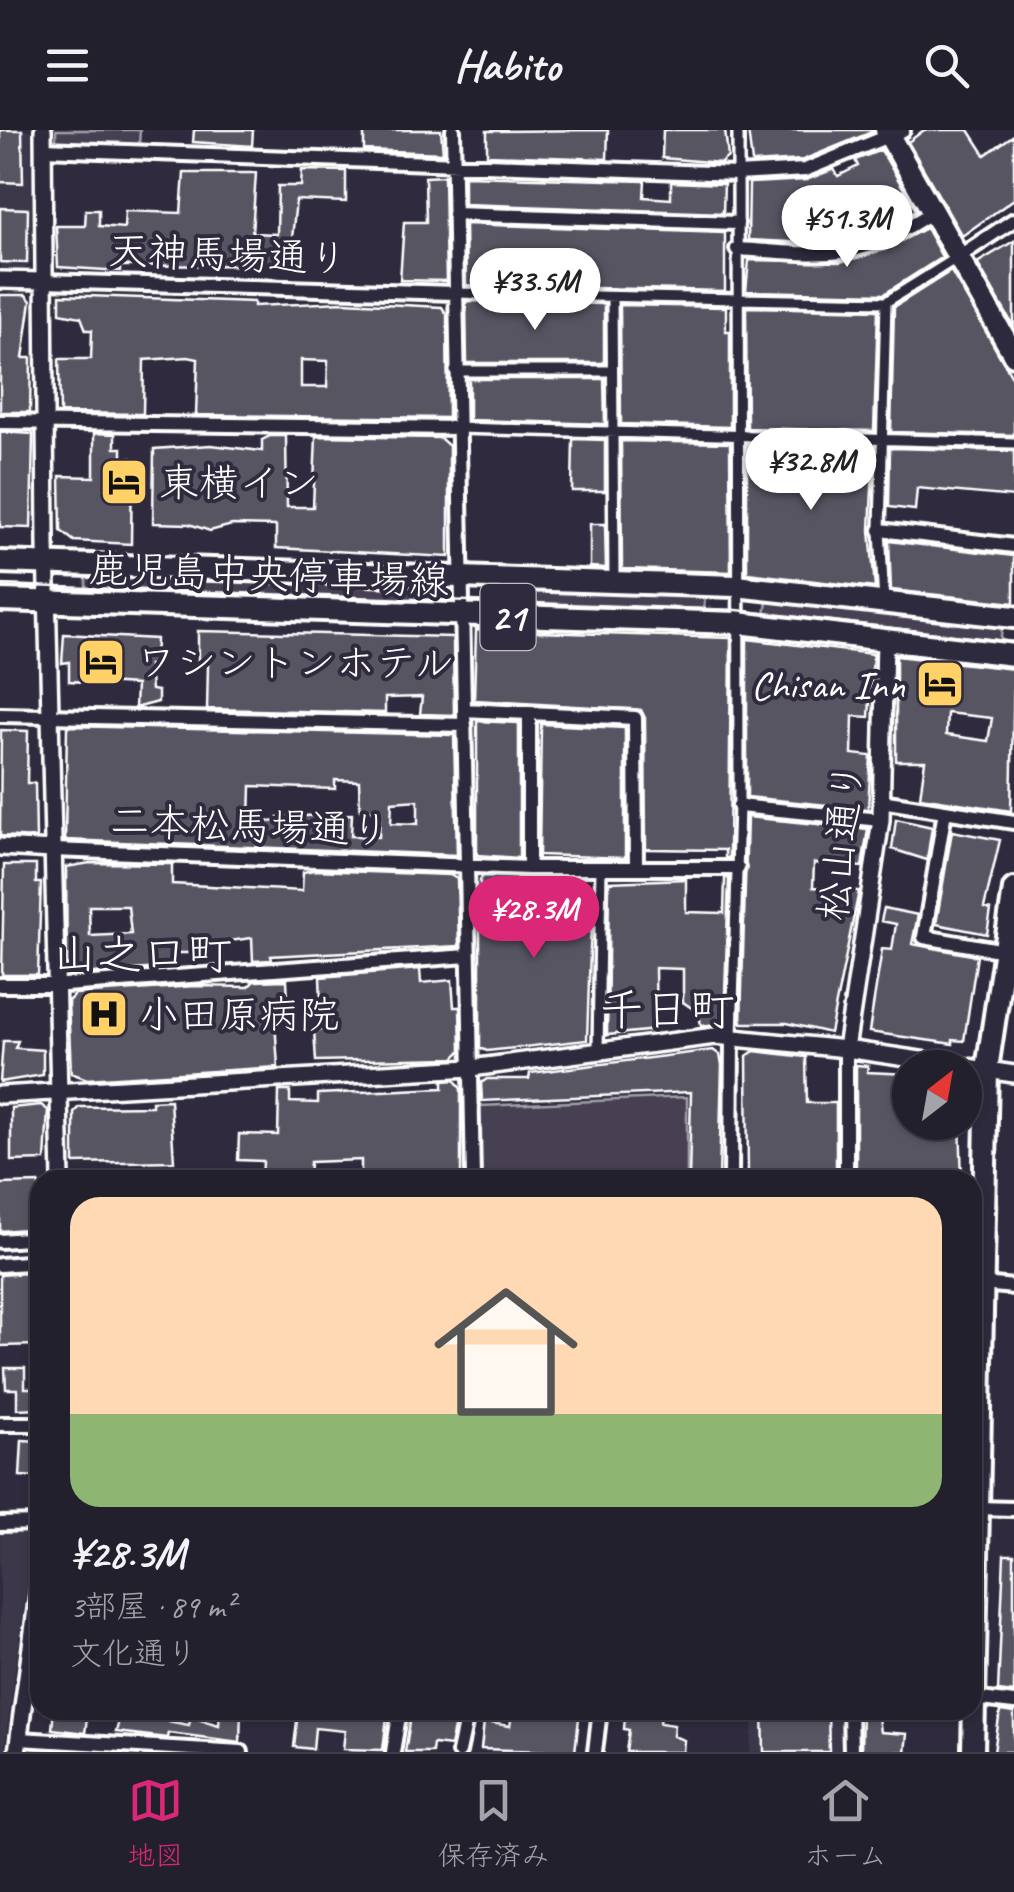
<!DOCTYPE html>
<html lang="ja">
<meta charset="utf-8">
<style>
:root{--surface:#23202e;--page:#2f2d3a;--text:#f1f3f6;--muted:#a3a3aa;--line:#403e4a;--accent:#db2777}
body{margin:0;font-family:Caveat,"Klee One",sans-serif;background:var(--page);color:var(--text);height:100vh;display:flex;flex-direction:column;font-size:38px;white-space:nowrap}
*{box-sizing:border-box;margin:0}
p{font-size:32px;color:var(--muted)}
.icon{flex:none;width:55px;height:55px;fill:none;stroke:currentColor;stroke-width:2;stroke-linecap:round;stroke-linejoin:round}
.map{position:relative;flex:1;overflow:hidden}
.side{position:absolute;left:30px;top:1040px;width:952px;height:550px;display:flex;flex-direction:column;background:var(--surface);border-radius:30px;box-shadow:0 2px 8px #0004,0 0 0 2px var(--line)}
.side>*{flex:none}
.needle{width:65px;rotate:31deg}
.buttons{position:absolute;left:892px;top:920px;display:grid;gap:20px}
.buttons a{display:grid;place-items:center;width:90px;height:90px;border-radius:50%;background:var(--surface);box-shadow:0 2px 8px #0004,0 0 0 2px var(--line);font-size:50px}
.price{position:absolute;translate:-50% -85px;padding:0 22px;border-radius:35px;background:#fff;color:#222;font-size:32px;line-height:65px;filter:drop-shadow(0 2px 5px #0008)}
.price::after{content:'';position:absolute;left:50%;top:60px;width:30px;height:22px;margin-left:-15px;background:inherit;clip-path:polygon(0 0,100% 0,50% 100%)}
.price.active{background:var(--accent);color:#fff}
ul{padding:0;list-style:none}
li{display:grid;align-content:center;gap:20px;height:530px;padding:0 40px}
li span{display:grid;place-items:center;height:310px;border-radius:30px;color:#555}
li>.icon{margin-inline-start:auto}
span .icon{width:180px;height:180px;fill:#fffc;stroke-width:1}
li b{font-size:42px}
header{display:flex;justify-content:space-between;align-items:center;height:130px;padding:0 40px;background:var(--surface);font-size:45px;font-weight:600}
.menu{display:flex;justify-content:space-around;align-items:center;height:140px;border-top:2px solid var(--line);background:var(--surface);font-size:28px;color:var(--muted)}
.menu a{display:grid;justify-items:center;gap:5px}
.menu .active{color:var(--accent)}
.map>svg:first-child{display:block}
.built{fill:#3c3749}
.green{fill:#464152;stroke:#a2a0a8;stroke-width:2.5}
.building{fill:#595564;stroke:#fff;stroke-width:2.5;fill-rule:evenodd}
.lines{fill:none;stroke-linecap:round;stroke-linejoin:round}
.pedestrian-casing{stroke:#fff;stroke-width:16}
.minor-casing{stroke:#fff;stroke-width:20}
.tertiary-casing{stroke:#fff;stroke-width:22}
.primary-casing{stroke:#fff;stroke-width:28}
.trunk-casing{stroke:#fff;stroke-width:28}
.pedestrian{stroke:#2f2a3d;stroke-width:9}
.minor{stroke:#2f2a3d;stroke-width:12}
.tertiary{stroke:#2f2a3d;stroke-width:15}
.primary{stroke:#2f2a3d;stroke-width:20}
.trunk{stroke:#2f2a3d;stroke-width:20}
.tram{stroke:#fff;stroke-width:2.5}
.labels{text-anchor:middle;stroke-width:8;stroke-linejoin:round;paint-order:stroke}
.shield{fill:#2f2a3d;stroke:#c1bfc5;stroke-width:2.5}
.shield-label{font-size:38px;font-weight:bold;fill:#fff}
.street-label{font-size:40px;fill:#fff;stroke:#2f2a3d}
.poi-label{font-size:40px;fill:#fff;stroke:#2f2a3d;text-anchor:start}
.quarter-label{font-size:45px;fill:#fff;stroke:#2f2a3d}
</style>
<header><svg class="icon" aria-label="menu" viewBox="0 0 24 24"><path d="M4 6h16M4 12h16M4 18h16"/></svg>Habito<svg class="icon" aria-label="search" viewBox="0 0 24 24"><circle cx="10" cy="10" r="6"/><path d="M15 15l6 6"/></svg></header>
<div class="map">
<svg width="1014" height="1622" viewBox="0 0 1014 1622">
<rect width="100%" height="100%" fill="#2f2a3d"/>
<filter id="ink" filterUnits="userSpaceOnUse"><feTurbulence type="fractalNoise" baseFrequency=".01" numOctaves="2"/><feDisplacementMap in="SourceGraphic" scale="20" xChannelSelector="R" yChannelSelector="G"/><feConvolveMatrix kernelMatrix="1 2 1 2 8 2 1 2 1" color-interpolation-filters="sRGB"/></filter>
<g filter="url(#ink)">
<!-- built -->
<path class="built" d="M 0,0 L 31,0 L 32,132 L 25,139 L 0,139 Z
M 28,1399 L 34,1403 L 4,1622 L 0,1622 L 0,1400 Z
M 755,1580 L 843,1580 L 844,1622 L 750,1622 Z"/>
<!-- green -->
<path class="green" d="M 56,0 L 140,0 L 139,15 L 56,12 Z
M 86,446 L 439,458 L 438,474 L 86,462 Z
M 491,459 L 705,466 L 704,482 L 491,475 Z
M 767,471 L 1002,498 L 1000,514 L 765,486 Z
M 687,967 L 687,1050 L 481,1050 L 480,976 Z"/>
<!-- building -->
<path class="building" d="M 0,0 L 22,0 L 23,53 L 0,52 Z
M 194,0 L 253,0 L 252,16 L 193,12 Z
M 364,0 L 441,0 L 443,23 L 364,20 Z
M 608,0 L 607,29 L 487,25 L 487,1 Z
M 663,0 L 725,0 L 728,27 L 721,33 L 662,28 Z
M 748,0 L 872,0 L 872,2 L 803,30 L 752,33 Z
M 924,0 L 969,0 L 985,25 L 1014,5 L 1014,69 L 962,106 L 908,12 Z
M 881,20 L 916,80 L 877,102 L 837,112 L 836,85 L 814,84 L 812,113 L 748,110 L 749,53 L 806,50 L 834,39 L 838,46 L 858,36 L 855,30 Z
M 302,40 L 346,41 L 346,72 L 296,70 L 290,128 L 283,135 L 120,136 L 120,141 L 58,137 L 56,96 L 85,96 L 86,80 L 99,80 L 99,96 L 124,98 L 125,81 L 181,83 L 184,43 L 256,43 L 252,103 L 277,104 L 278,56 L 301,56 Z
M 444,46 L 446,151 L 400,150 L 404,92 L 426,92 L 425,47 Z
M 464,46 L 645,51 L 644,67 L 671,69 L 671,52 L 724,54 L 723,83 L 464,74 Z
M 0,78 L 28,79 L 27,133 L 0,132 Z
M 465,94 L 725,103 L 725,161 L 466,155 Z
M 926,98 L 942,127 L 884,164 L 746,161 L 749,130 L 840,132 L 884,120 Z
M 1014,111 L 1014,197 L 977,133 Z
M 951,141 L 1014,250 L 1014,305 L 891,302 L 894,177 Z
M 0,165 L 26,165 L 31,171 L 23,228 L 31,228 L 30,282 L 0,282 Z
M 60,165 L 254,172 L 254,176 L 344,172 L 442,177 L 447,185 L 448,288 L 196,285 L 198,229 L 188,227 L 144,230 L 143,284 L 60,283 L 59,229 L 91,229 L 92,200 L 86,200 L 81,187 L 60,183 ZM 301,230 L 328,231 L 327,257 L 301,257 Z
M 466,171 L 604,174 L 604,233 L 467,233 Z
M 620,175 L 726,177 L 726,201 L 730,201 L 730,297 L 621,294 Z
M 746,177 L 878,180 L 874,301 L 747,298 Z
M 469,249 L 604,249 L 605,294 L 469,290 Z
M 0,302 L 33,304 L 31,398 L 0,397 Z
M 94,303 L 115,304 L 115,318 L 122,318 L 122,328 L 132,328 L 131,414 L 74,411 L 61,401 L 60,346 L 94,347 Z
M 270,306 L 286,306 L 287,377 L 313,377 L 316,306 L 440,308 L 449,316 L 449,427 L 276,418 L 276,396 L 232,395 L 210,401 L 189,394 L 153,393 L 154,319 L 211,315 L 262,321 L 262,310 Z
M 573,309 L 605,310 L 605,361 L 572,361 Z
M 621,311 L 730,313 L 731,442 L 622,439 Z
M 747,314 L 874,317 L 870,400 L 875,458 L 747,443 Z
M 890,318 L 1014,321 L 1014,367 L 917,358 L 915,380 L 889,377 Z
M 590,394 L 605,394 L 606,438 L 590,437 Z
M 889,411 L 1014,426 L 1014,473 L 891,460 Z
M 476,500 L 731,508 L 729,728 L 725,728 L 725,720 L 646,719 L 645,588 L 641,580 L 474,570 Z
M 198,501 L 453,507 L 454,585 L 420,584 L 422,567 L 385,568 L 385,583 L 207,579 L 208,535 L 198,534 Z
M 64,504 L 156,509 L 155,536 L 149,535 L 151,560 L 158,561 L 158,572 L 135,578 L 136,555 L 69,551 L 69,532 L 62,533 Z
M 747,509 L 873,524 L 869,587 L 853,586 L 852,624 L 871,626 L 868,679 L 747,667 Z
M 896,526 L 1014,539 L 1011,681 L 920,667 L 925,631 L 896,631 ZM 947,583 L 992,588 L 988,611 L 946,605 Z
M 477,591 L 519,593 L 519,728 L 477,725 Z
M 541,594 L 625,598 L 625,728 L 539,725 Z
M 67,596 L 454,605 L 457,725 L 65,710 ZM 335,650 L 359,651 L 360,680 L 380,680 L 379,707 L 351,706 L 352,684 L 278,687 L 278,692 L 250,690 L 251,656 L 335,659 ZM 418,670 L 418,694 L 391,693 L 392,672 Z
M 1,600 L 28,601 L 27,653 L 35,653 L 36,708 L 0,706 Z
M 747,687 L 868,699 L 862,737 L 814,733 L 813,757 L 859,761 L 830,903 L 787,893 L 741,893 Z
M 896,689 L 932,697 L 927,730 L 892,719 Z
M 952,701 L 1000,710 L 984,778 L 991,780 L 987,804 L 936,794 Z
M 90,733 L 172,734 L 172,754 L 302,761 L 303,742 L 314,740 L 450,745 L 457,749 L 459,816 L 271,826 L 272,830 L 253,831 L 252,808 L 229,811 L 230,816 L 191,818 L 191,823 L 173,823 L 173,837 L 67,845 L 66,737 ZM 89,776 L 128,776 L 131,804 L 90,806 Z
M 4,735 L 36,735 L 36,753 L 41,753 L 38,845 L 2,845 Z
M 483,746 L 583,750 L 592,761 L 587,910 L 487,921 L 480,918 L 480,750 Z
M 725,748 L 729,748 L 724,893 L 701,896 L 699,883 L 683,872 L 683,839 L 655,838 L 656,900 L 607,905 L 609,752 L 686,749 L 686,782 L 724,783 Z
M 884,778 L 918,785 L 912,814 L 977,826 L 964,911 L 953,910 L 953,914 L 869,902 L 882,819 L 892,820 L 896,794 L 881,791 Z
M 420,839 L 421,853 L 452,850 L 454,877 L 460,877 L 461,921 L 454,928 L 316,931 L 314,900 L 322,900 L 320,847 Z
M 287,850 L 289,890 L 275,891 L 278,937 L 87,949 L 71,943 L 68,871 L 75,864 L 195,856 L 248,857 L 254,851 Z
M 3,911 L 18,911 L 15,918 L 43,920 L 43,945 L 0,952 Z
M 713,920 L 720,925 L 722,935 L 719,1050 L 689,1050 L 691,962 L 482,971 L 481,953 L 487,949 L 529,949 L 530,943 Z
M 754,921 L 806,927 L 807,973 L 836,973 L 836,1042 L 792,1043 L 793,1050 L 748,1050 L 747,926 Z
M 856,935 L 868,936 L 867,942 L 909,944 L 910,992 L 960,992 L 962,1050 L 856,1050 Z
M 455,950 L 461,959 L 461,1049 L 361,1050 L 361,1030 L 310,1032 L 309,1050 L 262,1050 L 263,1031 L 238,1030 L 239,1004 L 278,1005 L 279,961 L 290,961 L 290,972 L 318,973 L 318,964 L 443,958 L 443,951 Z
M 170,970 L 174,1031 L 74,1033 L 74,982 L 79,977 L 152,976 L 152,971 Z
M 41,975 L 48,980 L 45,1030 L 11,1031 L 11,978 Z
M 39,1053 L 40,1098 L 0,1101 L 0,1054 Z
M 40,1142 L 40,1215 L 0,1216 L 0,1145 Z
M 5,1238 L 25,1238 L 25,1258 L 40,1258 L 40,1278 L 17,1279 L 17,1259 L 6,1259 Z
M 22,1310 L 40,1311 L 39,1347 L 20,1346 Z
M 1004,1425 L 1014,1425 L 1014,1563 L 998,1561 Z
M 54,1580 L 88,1580 L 85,1603 L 52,1599 Z
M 136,1580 L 161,1580 L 162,1590 L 189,1595 L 191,1587 L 219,1595 L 220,1580 L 241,1580 L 240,1612 L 168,1603 L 167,1608 L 116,1602 L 121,1583 L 136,1586 Z
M 412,1580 L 458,1580 L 450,1616 L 433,1614 L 432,1622 L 405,1622 Z
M 513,1580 L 580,1580 L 575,1622 L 481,1619 L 484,1592 L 510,1596 Z
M 763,1580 L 828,1580 L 829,1622 L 764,1622 Z
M 862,1580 L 877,1580 L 880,1602 L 907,1604 L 905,1622 L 861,1621 Z
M 1000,1581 L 1014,1583 L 1014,1622 L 994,1622 Z
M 298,1582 L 387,1587 L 383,1620 L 343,1619 L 345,1601 L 315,1598 L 313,1619 L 294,1617 Z
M 643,1583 L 661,1586 L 660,1593 L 674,1595 L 673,1606 L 684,1610 L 683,1622 L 626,1622 L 629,1600 L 624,1599 L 625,1586 L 642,1588 Z"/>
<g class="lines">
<!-- pedestrian casing -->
<g class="pedestrian-casing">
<path id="pedestrian" d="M 455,163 L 886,172 L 958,127
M 612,168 L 614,450
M 455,241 L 611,241
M 458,298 L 1014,313
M 884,473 L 880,400 L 886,172
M 732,906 L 739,676 L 738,0
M 598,920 L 601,737"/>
</g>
<!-- minor casing -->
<g class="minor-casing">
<path id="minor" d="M 453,0 L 473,1050
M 43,19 L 737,44 L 805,40 L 903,0
M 454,84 L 737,93
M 737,119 C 826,124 854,135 932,82
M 958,127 L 1014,90
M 43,151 L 455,163
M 0,292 L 458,298
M 880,400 L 1014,416
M 464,580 L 635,588 L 636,737
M 529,584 L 529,738
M 0,585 L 465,595
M 881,671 L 1014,692
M 739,676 L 881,690
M 945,681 L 924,807 L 1005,821
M 53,720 L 529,738 L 738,738
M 0,855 L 65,855 L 468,826
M 731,1050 L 732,906
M 846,1050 L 846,919
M 0,1111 L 40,1108
M 0,1135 L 40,1132
M 972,1153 L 1014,1157
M 0,1294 L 40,1294
M 975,1378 L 1014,1379
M 0,1394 L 40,1393
M 972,1568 L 1014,1573
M 850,1580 L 851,1622
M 19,1609 L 241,1622
M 393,1622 L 400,1580
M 459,1622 L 468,1580
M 595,1622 L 600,1580"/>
</g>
<!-- tertiary casing -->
<g class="tertiary-casing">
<path id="tertiary" d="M 43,0 L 46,415 L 61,1050
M 0,150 L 43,151
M 0,717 L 53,720
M 846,919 L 881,690 L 885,509
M 0,965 L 471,938 L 715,906 L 846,919 L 1014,944
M 17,1622 L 40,1449"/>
</g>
<!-- primary casing -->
<g class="primary-casing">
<path id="primary" d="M 0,432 L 736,456 L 1014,487
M 0,470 L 738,493 L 1014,525"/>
</g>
<!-- trunk casing -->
<g class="trunk-casing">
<path id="trunk" d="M 886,0 L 1014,225
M 973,1622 L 987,939 L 1014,759"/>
</g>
<!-- pedestrian -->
<use href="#pedestrian" class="pedestrian"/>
<!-- minor -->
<use href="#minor" class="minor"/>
<!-- tertiary -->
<use href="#tertiary" class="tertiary"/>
<!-- primary -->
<use href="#primary" class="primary"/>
<!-- trunk -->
<use href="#trunk" class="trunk"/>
<!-- tram -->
<path class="tram" d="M 0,455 L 737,480 L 1014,512"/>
</g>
</g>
<!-- icons -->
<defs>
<g id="hotel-square" transform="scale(2.5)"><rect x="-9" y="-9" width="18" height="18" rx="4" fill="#ffd166" stroke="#2f2a3d"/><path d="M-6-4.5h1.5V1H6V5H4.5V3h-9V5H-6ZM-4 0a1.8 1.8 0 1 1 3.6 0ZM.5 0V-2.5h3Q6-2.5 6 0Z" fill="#111"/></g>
<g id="hospital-square" transform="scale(2.5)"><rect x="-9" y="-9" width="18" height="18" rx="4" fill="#ffd166" stroke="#2f2a3d"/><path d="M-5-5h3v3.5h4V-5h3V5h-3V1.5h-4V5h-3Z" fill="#111"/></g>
</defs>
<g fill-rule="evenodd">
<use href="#hotel-square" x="124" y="352"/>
<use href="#hotel-square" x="101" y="532"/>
<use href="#hotel-square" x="940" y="554"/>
<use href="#hospital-square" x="104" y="884"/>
</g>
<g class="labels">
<!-- shield labels -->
<rect class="shield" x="480.5" y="454" width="55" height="66" rx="8"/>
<g class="shield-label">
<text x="508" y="500">21</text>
</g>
<!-- street labels -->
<g class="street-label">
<text transform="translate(228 124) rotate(2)" y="14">天神馬場通り</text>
<text transform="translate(269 444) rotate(2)" y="14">鹿児島中央停車場線</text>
<text transform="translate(250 695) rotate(2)" y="14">二本松馬場通り</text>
<text transform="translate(840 711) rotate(-84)" y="14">松山通り</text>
</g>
<!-- poi labels -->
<g class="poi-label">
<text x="159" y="366">東横イン</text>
<text x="136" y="546">ワシントンホテル</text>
<text x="905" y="568" text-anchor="end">Chisan Inn</text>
<text x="139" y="898">小田原病院</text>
</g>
<!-- quarter labels -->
<g class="quarter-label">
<text x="142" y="839">山之口町</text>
<text x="667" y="895">千日町</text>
</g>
</g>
</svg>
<div class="buttons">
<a><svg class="needle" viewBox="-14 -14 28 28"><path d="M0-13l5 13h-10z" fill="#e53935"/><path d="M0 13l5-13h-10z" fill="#a3a3aa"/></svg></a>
</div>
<b class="price" style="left:847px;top:140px">¥51.3M</b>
<b class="price" style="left:535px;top:203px">¥33.5M</b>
<b class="price" style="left:811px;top:383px">¥32.8M</b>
<b class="price active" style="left:534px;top:831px">¥28.3M</b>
<section class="side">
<ul>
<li><span style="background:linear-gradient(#ffd9b3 70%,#8fb573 0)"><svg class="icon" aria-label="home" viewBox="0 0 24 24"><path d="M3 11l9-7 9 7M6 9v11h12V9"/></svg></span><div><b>¥28.3M</b><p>3部屋 · 89 m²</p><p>文化通り</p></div></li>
</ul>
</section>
</div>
<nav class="menu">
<a class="active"><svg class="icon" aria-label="map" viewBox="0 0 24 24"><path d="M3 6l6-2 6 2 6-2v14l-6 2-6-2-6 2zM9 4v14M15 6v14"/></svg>地図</a>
<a><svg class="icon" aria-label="saved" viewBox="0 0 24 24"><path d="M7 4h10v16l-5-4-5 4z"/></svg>保存済み</a>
<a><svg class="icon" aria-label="home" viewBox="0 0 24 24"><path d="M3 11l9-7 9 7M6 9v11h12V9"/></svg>ホーム</a>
</nav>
